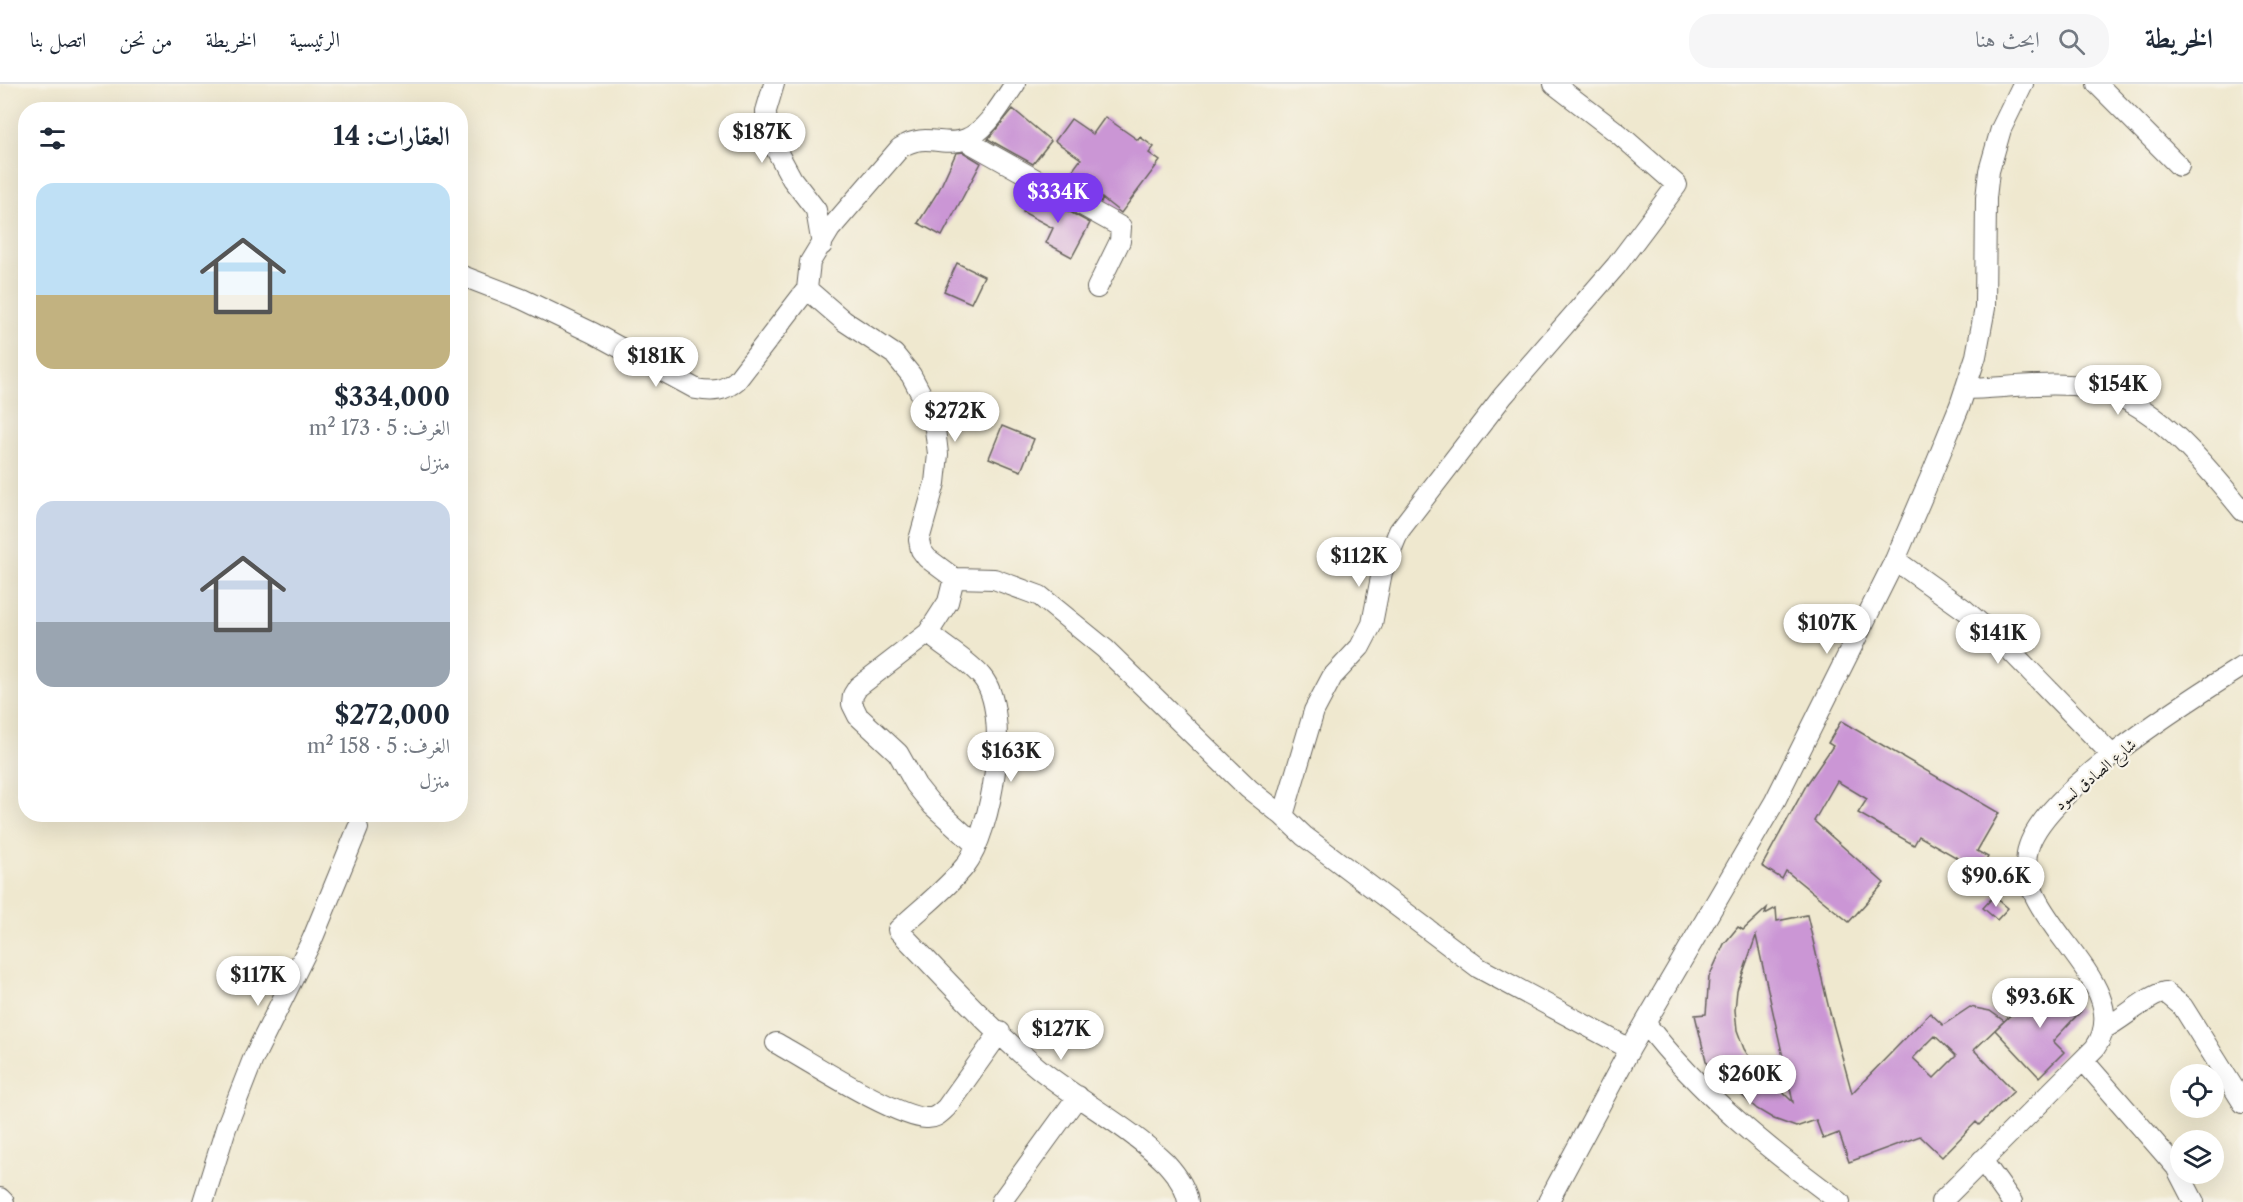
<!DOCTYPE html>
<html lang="ar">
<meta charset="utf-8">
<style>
:root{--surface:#fff;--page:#f6f6f7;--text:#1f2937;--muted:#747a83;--line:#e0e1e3;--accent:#7c3aed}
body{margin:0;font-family:"Libre Caslon Text",Amiri,serif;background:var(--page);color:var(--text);direction:rtl;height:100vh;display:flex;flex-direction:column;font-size:22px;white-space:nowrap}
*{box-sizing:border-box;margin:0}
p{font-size:20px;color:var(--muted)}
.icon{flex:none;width:33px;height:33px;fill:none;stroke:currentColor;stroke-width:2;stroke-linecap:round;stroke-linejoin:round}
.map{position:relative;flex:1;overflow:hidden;direction:ltr}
.drawer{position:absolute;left:18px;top:18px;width:450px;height:720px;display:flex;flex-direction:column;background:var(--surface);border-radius:24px;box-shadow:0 6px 24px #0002;direction:rtl}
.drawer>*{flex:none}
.buttons{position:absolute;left:2170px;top:980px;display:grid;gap:12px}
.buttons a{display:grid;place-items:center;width:54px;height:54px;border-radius:50%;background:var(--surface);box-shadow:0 6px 24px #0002;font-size:30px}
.price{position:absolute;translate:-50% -51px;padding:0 14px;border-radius:21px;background:#fff;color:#222;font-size:20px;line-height:39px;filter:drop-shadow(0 2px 3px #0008)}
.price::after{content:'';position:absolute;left:50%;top:36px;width:18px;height:14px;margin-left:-9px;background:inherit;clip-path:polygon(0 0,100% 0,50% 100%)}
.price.active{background:var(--accent);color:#fff}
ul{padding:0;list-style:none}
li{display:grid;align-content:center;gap:12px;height:318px;padding:0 18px}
li span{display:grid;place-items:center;height:186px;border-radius:18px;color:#555}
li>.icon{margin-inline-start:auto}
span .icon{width:108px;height:108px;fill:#fffc;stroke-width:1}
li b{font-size:26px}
h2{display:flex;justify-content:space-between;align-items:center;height:72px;padding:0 18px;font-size:26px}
header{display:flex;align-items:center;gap:36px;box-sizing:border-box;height:84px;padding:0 30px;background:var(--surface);border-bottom:2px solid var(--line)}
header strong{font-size:28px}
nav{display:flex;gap:33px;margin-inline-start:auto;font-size:21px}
.search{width:420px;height:54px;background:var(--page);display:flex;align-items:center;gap:15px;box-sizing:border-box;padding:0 21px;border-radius:24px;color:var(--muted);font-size:22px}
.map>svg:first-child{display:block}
.building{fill:#cb96d5;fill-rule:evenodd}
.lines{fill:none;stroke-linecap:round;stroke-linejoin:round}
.minor-casing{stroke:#66635b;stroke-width:22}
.minor{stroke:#fff;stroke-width:20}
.labels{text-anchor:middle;stroke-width:4.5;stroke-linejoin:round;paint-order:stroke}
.street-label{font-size:16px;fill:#1c1c1c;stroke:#f7f3e8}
</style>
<header>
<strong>الخريطة</strong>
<div class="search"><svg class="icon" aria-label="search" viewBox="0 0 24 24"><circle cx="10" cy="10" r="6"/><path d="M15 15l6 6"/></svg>ابحث هنا</div>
<nav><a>الرئيسية</a><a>الخريطة</a><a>من نحن</a><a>اتصل بنا</a></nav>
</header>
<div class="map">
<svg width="2243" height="1118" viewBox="0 0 2243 1118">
<rect width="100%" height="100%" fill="#f7f3e8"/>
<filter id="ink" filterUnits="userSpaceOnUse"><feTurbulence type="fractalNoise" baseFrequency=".0167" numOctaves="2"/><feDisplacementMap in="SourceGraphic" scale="12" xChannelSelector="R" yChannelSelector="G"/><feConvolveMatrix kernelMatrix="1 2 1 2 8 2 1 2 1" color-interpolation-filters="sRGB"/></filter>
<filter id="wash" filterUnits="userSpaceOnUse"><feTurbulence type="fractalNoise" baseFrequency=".008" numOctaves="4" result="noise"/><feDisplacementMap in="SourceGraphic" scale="24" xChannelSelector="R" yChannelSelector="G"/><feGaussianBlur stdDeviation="1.35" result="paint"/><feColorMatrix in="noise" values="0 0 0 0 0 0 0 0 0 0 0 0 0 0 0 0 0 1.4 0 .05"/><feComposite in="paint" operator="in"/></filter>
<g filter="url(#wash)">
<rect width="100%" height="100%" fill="#efe8cf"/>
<g id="blocks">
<!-- building -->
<path class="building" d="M 1013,25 L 1051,57 L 1033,80 L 988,55 Z
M 1105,33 L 1138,56 L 1140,53 L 1154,63 L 1149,69 L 1160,77 L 1121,129 L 1102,114 L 1101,118 L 1064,98 L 1081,75 L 1055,57 L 1071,35 L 1093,50 Z
M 963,68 L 981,79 L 942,152 L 918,139 L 939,106 L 956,69 Z
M 1034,108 L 1090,139 L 1072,173 L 1046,159 L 1053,144 L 1023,128 Z
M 957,179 L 984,192 L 971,219 L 944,207 Z
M 1002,342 L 1034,355 L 1021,387 L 989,374 Z
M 1841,637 L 1999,729 L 1977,767 L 1988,773 L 1980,787 L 1919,752 L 1914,761 L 1858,729 L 1867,715 L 1837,697 L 1814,737 L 1884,799 L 1849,838 L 1786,787 L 1782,795 L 1762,782 L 1807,700 L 1833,662 L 1828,659 Z
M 1994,812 L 2008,824 L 1997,836 L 1983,824 Z
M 1767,824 L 1765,830 L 1776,824 L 1777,837 L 1807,831 L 1829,925 L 1852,1009 L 1930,929 L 1943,941 L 1970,923 L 1990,927 L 2004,937 L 1974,966 L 2014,1007 L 1979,1041 L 1976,1038 L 1942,1073 L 1920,1052 L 1849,1078 L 1839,1049 L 1823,1055 L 1816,1036 L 1796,1043 L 1774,1035 L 1757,1025 L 1737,1007 L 1719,979 L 1708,985 L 1695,931 L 1706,930 L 1709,893 L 1724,860 L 1738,843 L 1743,846 ZM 1756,852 L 1793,1018 L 1755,982 L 1744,965 L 1737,946 L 1735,926 L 1737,906 ZM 1935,952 L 1956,972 L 1934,994 L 1913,974 Z
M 2050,901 L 2068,901 L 2068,911 L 2081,927 L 2053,957 L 2064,968 L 2039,993 L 1995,946 L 2020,922 L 2029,931 L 2050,908 Z"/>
</g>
</g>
<g filter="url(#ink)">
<use href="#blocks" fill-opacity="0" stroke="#66635b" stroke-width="1.5"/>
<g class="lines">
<!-- minor casing -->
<g class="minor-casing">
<path id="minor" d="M 774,0 L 766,27 L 767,49 L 792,95 L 816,126 L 822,161
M 1554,0 L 1619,50 L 1677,101 L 1616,182 L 1503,312 L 1399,447 L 1382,488 L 1372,540 L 1360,563 L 1332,593 L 1314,627 L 1283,732 L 1304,752 L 1479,884 L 1630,965
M 2097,0 L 2179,82
M 965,56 L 1121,143 L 1120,157 L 1097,204
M 460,191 L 522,215 L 593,249 L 696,305 C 714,308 724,307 737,296 L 807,205 L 810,178 L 830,145 L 900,64 C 925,47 944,64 966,55 C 988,46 1002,18 1015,0
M 807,205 L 844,237 L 894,270 L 911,291 L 927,321 L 935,345 L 938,370 L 935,399 L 919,456 L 921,466 L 927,474 L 954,494 L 948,518 L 928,549 L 858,603 L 853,611 L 852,620 L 858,632 L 898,669 L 916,701 L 932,721 L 976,761
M 1965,305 C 2005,304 2049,297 2089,303 C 2150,312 2206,381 2243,427
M 1895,476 L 1965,526 L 2001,557 L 2113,672
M 954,494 L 994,495 L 1040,512 L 1105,565 L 1249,705 L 1283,732
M 928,549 C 945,564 968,576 982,593 C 1012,629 992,747 965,782 C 946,806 920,825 898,846 C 944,893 987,942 1038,984 C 1079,1017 1128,1042 1166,1079 C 1176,1090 1186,1104 1188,1118
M 1646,940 C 1700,1010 1769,1066 1840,1118
M 2105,944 C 2123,935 2147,912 2165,908 L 2183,923 L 2243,1019
M 776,959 C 807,976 895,1033 926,1034 C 935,1035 939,1030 946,1024 L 1000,948
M 2083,976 L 2176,1083 L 2194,1118
M 1982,1076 L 2012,1118
M 0,1114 L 4,1118
M 203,1118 L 226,1044 L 253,975 L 312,856 L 358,744
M 1001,1118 L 1078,1012
M 1548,1118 L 1630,965 L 1775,717 L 1895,476 L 1931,392 L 1960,321 L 1976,272 L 1985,224 L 1986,114 L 1989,87 L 2001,45 L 2023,0
M 1941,1118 L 2095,964 C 2140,900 2010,834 2028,765 C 2043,707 2191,615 2243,582"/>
</g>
<!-- minor -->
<use href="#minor" class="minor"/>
</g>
</g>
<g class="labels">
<!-- street labels -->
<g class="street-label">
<text transform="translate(2095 690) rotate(-40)" y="6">شارع الصادق لسود</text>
</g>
</g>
</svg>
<div class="buttons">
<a><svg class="icon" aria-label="locate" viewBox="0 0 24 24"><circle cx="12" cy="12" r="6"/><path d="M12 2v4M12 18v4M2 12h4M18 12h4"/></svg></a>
<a><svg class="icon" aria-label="layers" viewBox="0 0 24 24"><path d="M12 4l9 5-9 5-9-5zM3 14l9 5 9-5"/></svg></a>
</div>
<b class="price" style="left:762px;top:80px">$187K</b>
<b class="price active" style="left:1058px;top:140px">$334K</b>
<b class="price" style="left:656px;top:304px">$181K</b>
<b class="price" style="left:2118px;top:332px">$154K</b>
<b class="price" style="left:955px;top:359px">$272K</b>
<b class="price" style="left:1359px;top:504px">$112K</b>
<b class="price" style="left:1827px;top:571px">$107K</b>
<b class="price" style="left:1998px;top:581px">$141K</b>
<b class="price" style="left:1011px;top:699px">$163K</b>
<b class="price" style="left:1996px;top:824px">$90.6K</b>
<b class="price" style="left:258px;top:923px">$117K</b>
<b class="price" style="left:2040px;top:945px">$93.6K</b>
<b class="price" style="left:1061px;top:977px">$127K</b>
<b class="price" style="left:1750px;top:1022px">$260K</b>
<section class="drawer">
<h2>العقارات: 14<svg class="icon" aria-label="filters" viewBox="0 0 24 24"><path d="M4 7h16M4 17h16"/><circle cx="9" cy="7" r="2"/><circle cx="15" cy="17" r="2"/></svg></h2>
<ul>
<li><span style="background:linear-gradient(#bfe0f5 60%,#c2b280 0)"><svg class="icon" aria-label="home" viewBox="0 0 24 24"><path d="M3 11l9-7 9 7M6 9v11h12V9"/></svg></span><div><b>$334,000</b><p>الغرف: 5 · 173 m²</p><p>منزل</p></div></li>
<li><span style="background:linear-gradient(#c9d6e8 65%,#9aa5b1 0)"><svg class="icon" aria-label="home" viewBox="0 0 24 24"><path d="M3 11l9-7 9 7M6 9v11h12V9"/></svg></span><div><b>$272,000</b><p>الغرف: 5 · 158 m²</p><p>منزل</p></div></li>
</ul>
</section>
</div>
